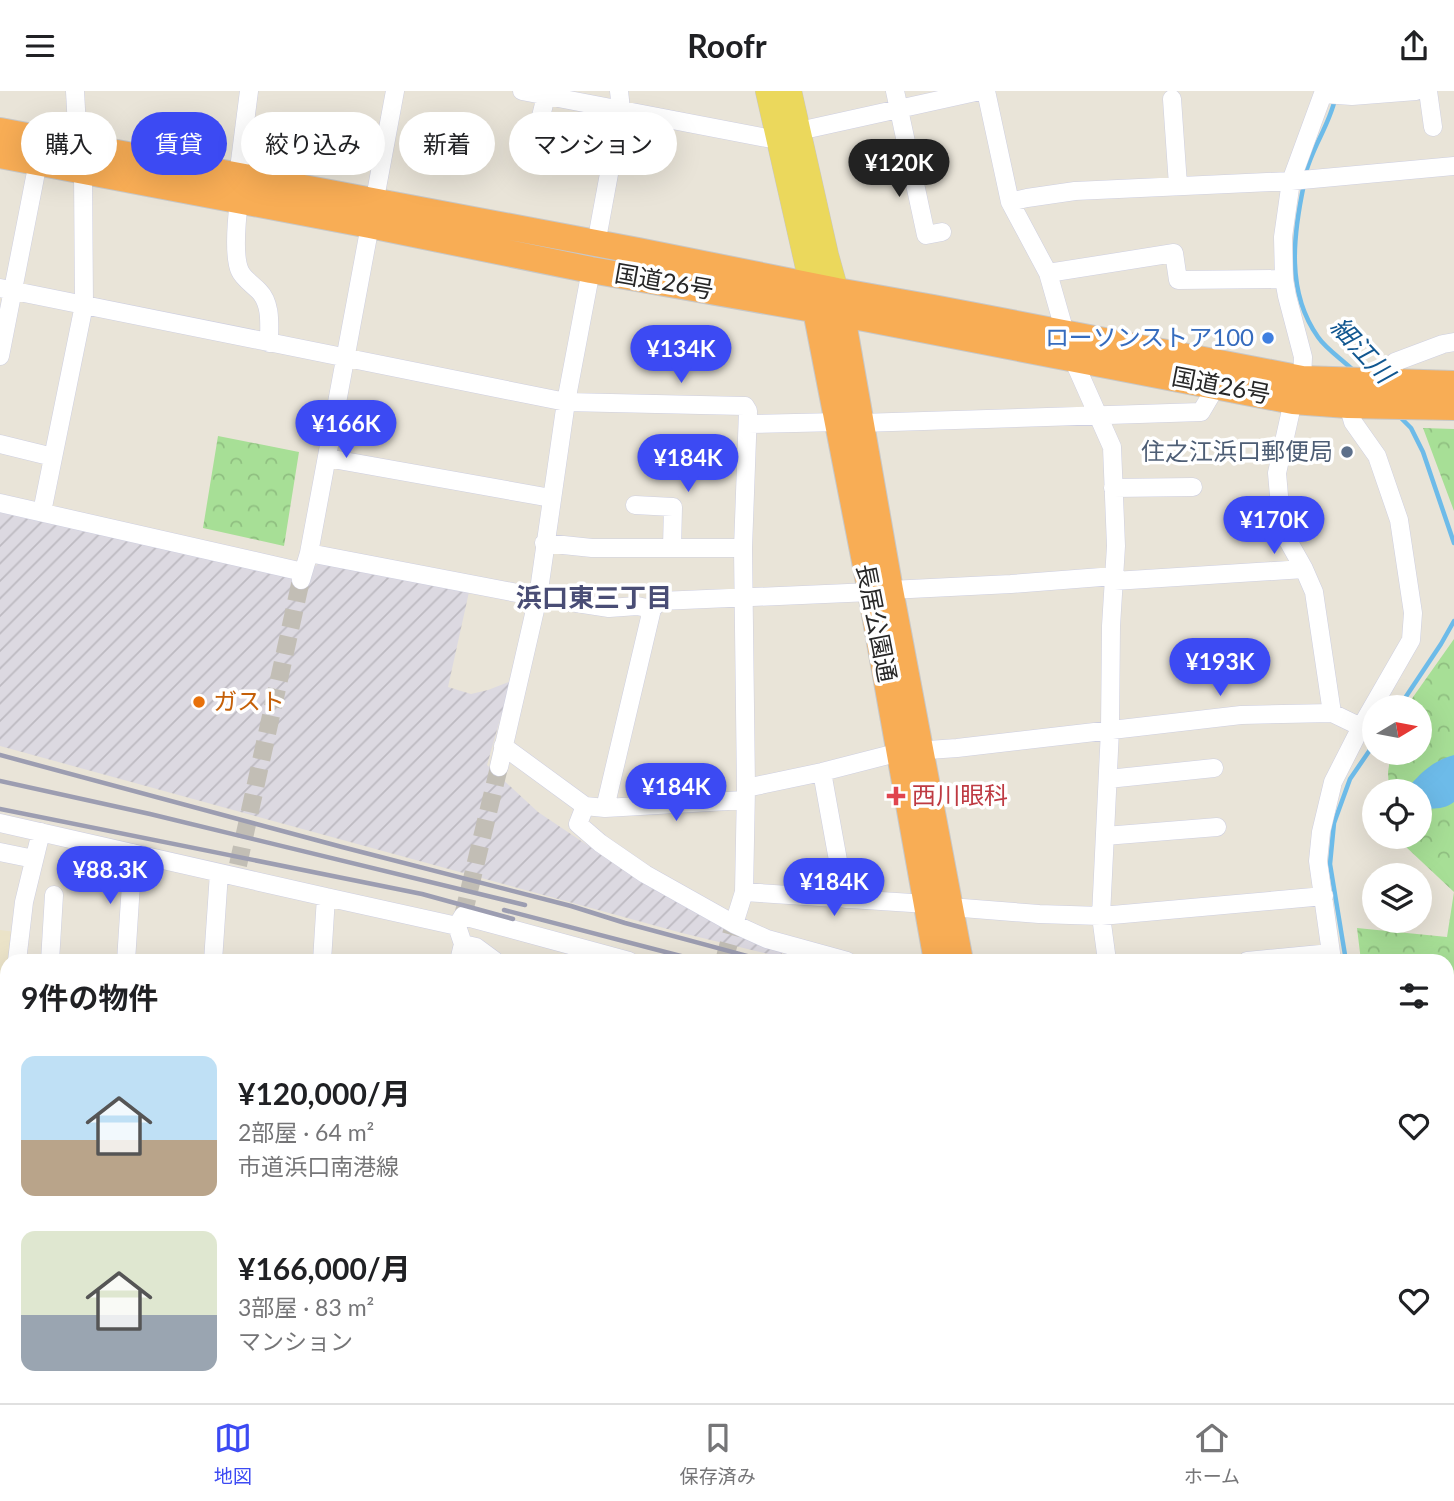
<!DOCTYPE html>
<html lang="ja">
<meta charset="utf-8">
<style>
:root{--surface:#fff;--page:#f2f2f2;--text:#202124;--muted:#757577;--line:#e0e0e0;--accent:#3c4af3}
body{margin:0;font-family:Lato,"Noto Sans JP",sans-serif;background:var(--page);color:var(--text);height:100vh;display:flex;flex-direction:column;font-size:26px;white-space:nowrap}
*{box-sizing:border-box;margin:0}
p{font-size:23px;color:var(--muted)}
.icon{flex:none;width:38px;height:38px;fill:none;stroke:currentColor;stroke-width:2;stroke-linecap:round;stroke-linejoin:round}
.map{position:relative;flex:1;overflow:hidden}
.sheet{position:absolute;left:0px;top:863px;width:1454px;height:450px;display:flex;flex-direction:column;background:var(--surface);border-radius:21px 21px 0 0;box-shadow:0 7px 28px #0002}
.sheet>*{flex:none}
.guide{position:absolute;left:21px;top:21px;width:700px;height:63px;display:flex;gap:14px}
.needle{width:46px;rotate:80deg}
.fabs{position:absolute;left:1362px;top:604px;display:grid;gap:14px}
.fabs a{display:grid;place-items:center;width:70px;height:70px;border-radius:50%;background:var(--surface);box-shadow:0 7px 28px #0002;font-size:35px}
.price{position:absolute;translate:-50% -60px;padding:0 16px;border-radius:24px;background:var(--accent);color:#fff;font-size:23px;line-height:46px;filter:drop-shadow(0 2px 4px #0008)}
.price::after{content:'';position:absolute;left:50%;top:42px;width:21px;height:16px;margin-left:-10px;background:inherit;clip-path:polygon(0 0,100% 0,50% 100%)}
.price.on{background:#222;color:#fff}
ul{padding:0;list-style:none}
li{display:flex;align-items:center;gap:21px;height:175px;padding:0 21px}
li span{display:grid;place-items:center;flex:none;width:196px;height:140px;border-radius:14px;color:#555}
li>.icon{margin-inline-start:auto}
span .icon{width:84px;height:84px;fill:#fffc;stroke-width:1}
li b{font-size:30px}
h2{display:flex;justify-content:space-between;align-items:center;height:84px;padding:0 21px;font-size:30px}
.chip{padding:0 24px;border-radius:32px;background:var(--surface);box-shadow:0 7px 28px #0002;font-size:24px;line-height:63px}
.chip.on{background:var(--accent);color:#fff}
header{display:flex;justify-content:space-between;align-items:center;height:91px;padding:0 21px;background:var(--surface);font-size:32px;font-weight:700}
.dock{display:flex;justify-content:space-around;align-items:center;height:98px;border-top:2px solid var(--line);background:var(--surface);font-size:19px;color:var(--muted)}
.dock a{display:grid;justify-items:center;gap:4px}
.dock .on{color:var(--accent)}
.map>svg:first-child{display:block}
.industrial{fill:url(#industrial-furrows)}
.education{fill:#ebe3c8}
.forest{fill:url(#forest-crowns)}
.water{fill:#6dbbe9}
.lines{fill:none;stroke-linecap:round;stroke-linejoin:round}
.stream{stroke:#6dbbe9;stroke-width:4.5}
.minor-tunnel{stroke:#c2beb5;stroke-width:18;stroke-dasharray:18 9;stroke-linecap:butt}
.minor-casing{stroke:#cecfe0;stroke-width:19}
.major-casing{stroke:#c7c7c7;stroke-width:24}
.highway-casing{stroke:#c7c7c7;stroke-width:28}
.minor{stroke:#fff;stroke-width:18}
.major{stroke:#ebd85c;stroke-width:23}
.highway{stroke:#f8ad55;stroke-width:26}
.tram{stroke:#9c9db1;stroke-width:2}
.rail{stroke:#9c9db1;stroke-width:4.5}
.shop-dot{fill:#3f7fe0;stroke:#fff;stroke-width:2.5}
.service-dot{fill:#5c6f8a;stroke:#fff;stroke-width:2.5}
.food-dot{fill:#e8710a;stroke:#fff;stroke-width:2.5}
.health-dot{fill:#e0444e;stroke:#fff;stroke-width:2.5}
.labels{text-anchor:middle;stroke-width:7;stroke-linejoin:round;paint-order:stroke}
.street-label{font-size:24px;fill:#272727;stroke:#fff}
.shop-label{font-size:24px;fill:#366cbe;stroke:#fff;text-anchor:end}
.service-label{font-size:24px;fill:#4e5e75;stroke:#fff;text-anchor:end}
.food-label{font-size:24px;fill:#c56008;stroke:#fff;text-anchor:start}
.health-label{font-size:24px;fill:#be3a42;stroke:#fff;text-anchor:start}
.water-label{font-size:26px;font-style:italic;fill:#115790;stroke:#fff}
.neighbourhood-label{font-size:26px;font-weight:bold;fill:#494d75;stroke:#fff}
</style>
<header><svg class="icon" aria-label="menu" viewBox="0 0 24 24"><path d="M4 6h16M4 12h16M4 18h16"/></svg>Roofr<svg class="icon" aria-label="share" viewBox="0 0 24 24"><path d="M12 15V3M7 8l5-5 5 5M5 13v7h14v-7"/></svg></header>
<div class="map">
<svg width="1454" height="1312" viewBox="0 0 1454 1312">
<defs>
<pattern id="industrial-furrows" width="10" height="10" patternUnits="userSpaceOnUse" patternTransform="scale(1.75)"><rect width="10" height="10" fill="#dcd9e1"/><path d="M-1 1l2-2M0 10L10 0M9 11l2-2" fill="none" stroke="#bdbac1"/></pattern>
<pattern id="forest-crowns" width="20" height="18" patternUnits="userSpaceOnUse" patternTransform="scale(1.75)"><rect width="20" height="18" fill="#a7df96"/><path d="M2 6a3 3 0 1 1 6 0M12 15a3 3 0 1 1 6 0" fill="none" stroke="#90bf81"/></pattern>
</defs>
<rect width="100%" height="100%" fill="#e9e4d8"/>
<!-- industrial -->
<path class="industrial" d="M 0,419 L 310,490 L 313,477 L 319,472 L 469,501 L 448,596 L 471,603 L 488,599 L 511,590 L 487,674 L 538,721 L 614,772 L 783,858 L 781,866 L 682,842 L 0,655 Z"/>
<!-- education -->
<path class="education" d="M 0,839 L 16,841 L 12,870 L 7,870 L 7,899 L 0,945 Z"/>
<!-- forest -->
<path class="forest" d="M 1423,337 L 1454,338 L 1454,420 Z
M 218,345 L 299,361 L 284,455 L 203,437 Z
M 1454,548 L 1454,914 L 1447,913 L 1447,870 L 1361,870 L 1357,837 L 1447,846 L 1454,801 L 1405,755 L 1401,746 L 1419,746 L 1419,700 L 1389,700 L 1388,681 L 1391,662 L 1419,662 L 1419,616 L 1406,616 Z"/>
<!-- water -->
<path class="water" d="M 1454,664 L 1454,711 C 1444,719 1431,718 1419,717 L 1419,700 L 1407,700 L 1407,698 C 1420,682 1434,669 1454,664 Z"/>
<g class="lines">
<!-- stream -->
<path class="stream" d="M 1305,85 C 1311,58 1329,35 1335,8
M 1304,93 C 1293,145 1286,201 1318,246 C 1326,258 1343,269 1354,280
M 1400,326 L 1411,337 L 1423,361 L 1454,452
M 1399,616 L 1441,553 L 1454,530
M 1346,870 L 1330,773 L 1334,732 L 1350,688 L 1374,653
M 1267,1306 L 1267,1312"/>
<!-- minor-tunnel -->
<path class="minor-tunnel" d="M 238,774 L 301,489
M 463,825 L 499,676
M 724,870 L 734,833"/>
<!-- minor casing -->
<g class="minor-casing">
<path id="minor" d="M 75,0 L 78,55
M 522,0 L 777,49
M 895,0 L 926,144 L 942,141
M 986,0 L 1010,111 L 1048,182 L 1072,266 L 1112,356 L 1116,455 L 1111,535 L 1110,639 L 1101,825 L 1107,870
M 1428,0 L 1433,36
M 1324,3 L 1352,5 L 1416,0
M 1172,8 L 1178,94
M 799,40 L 980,0
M 533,58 L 546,5
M 238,86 L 249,0
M 239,109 C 237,126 233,165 240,180 C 243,187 253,194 259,200 C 272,213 269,235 269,252
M 1010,111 L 1027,107 L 1075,100 L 1291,90 L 1454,75
M 596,153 L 621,18 L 619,0
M 1048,182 L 1174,162 L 1178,189 L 1284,188
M 0,197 L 566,311 L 745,315 L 748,320 L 743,457 L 746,697 L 744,801 L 734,833
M 0,265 L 38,71
M 1302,288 L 1303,266 L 1287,205 L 1284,188 L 1283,146 L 1291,90 L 1324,0
M 1392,291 L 1395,271 L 1443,253 L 1454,251
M 1293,310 L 1277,382 L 1282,439 L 1304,478 L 1314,501 L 1332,622
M 861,332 L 1201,321 L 1217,294
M 748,333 L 839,331
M 0,353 L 53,366
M 327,367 L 551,407
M 1113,397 L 1193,396
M 0,412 L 303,481
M 635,414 L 673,416 L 672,457
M 42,421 L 84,214 L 83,80
M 544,452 L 592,457 L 743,457
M 309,462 L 538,506 L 609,517 L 637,515 L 652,518
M 301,489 L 309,462 L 395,0
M 1114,490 L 1304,478
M 890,499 L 1011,493 L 1114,485
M 503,655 L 585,715 L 605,717 L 745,709
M 499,676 L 538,506 L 566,311 L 591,179
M 822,681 L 845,808
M 1108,688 L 1214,677
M 746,697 L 822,681 L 900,661 L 957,657 L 1241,624 L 1332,622 L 1361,636
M 585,715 L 578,733 L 600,752 L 645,783 L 734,833 L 767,848 L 847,870
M 605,717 L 652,518 L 660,510 L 871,501
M 0,732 L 326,806 L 322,870
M 1105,745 L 1217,736
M 0,761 L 34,768
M 744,801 L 927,813
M 326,806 L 457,835
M 950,816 L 1039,823 L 1101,825 L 1324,805
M 463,853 L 476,856 L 495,870
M 17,870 L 24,811 L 41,741
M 50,870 L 54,804
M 126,870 L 133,762
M 213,870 L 219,782
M 459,870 L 463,853 L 457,835 L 463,825 L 629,870
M 1247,870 L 1331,862
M 1330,870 L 1331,862 L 1318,770 L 1321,741 L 1333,691 L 1361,636 L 1411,549 L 1413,522 L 1399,429 L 1377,365 L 1353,331 L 1348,314
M 2,990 L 7,949
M 1447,1010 L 1454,1010
M 1447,1054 L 1454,1053
M 1447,1113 L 1454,1109
M 0,1124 L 7,1124
M 1447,1214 L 1454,1214
M 602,1306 L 605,1312
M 648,1306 L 868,1312
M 1258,1306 L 1258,1312
M 292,1312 L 292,1306
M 895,1312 L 899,1309 L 900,1306"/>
</g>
<!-- major casing -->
<g class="major-casing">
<path id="major" d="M 767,0 L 811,194
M 790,0 L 827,164 L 837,200"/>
</g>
<!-- highway casing -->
<g class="highway-casing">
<path id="highway" d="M 0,40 L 638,160 L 837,200 L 933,217 L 1302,288 L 1454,293
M 0,64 L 370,134 L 591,179 L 864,227 L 1293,310 L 1348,314 L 1454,316
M 813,204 L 871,501 L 937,870
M 839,208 L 890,499 L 960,870
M 1018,1306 L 1019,1312
M 1040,1306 L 1041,1312"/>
</g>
<!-- minor -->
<use href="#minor" class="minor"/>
<!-- major -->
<use href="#major" class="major"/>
<!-- highway -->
<use href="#highway" class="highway"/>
<!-- tram -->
<path class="tram" d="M 0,1304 L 7,1304
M 36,1306 L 63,1307 L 92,1306
M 97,1306 L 255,1312
M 269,1306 L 463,1312
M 1421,1312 L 1434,1306
M 1439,1312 L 1454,1303"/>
<!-- rail -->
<path class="rail" d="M 0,664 L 342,756 L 571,815 L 625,832 L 766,870
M 0,690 L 150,723 L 525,814
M 0,718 L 422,803 L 513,828
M 504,819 L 700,870
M 1447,967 L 1454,968
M 1447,990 L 1454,990
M 1447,1003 L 1454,1004"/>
</g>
<!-- markers -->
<circle class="shop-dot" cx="1268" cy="247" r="7"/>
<circle class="service-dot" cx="1347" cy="361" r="7"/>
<circle class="food-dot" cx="199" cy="611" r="7"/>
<path class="health-dot" d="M892.5 694.5h7v7h7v7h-7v7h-7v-7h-7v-7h7z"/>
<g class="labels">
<!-- street labels -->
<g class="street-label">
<text transform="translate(664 191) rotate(10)" y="8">国道26号</text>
<text transform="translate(1221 295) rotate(11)" y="8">国道26号</text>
<text transform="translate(876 532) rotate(79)" y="8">長居公園通</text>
</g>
<!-- shop labels -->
<g class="shop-label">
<text x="1254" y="255">ローソンストア100</text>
</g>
<!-- service labels -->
<g class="service-label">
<text x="1333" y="369">住之江浜口郵便局</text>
</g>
<!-- food labels -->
<g class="food-label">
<text x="213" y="619">ガスト</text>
</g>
<!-- health labels -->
<g class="health-label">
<text x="912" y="713">西川眼科</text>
</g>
<!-- water labels -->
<g class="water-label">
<text transform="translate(1362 259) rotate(47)" y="9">細江川</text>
</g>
<!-- neighbourhood labels -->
<g class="neighbourhood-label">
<text x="594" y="516">浜口東三丁目</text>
</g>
</g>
</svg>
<div class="fabs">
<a><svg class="needle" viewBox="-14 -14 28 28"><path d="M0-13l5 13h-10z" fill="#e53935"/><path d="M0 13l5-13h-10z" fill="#757577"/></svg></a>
<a><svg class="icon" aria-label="locate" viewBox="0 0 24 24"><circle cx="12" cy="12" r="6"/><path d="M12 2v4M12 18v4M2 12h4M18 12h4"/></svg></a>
<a><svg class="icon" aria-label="layers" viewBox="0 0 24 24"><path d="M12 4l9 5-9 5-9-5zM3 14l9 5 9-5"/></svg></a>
</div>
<b class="price on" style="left:899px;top:108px">¥120K</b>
<b class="price" style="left:681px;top:294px">¥134K</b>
<b class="price" style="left:346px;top:369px">¥166K</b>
<b class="price" style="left:688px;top:403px">¥184K</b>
<b class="price" style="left:1274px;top:465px">¥170K</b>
<b class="price" style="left:1220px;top:607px">¥193K</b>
<b class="price" style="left:676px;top:732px">¥184K</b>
<b class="price" style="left:110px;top:815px">¥88.3K</b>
<b class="price" style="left:834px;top:827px">¥184K</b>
<div class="guide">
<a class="chip">購入</a>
<a class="chip on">賃貸</a>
<a class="chip">絞り込み</a>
<a class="chip">新着</a>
<a class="chip">マンション</a>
</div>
<section class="sheet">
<h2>9件の物件<svg class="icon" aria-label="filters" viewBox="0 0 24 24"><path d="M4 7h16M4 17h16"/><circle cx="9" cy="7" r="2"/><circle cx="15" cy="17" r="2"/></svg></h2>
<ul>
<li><span style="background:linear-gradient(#bfe0f5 60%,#b9a48a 0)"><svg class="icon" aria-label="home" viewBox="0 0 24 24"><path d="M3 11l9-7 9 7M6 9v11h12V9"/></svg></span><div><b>¥120,000/月</b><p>2部屋 · 64 m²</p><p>市道浜口南港線</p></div><svg class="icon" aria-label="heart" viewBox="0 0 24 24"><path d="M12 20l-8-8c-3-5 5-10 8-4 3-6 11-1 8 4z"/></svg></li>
<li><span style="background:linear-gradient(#dfe7d0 60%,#9aa5b1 0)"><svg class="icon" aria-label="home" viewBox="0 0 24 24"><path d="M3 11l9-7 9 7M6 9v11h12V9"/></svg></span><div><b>¥166,000/月</b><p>3部屋 · 83 m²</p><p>マンション</p></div><svg class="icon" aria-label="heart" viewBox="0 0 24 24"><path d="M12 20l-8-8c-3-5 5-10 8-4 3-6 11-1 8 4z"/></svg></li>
</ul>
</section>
</div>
<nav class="dock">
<a class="on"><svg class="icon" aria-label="map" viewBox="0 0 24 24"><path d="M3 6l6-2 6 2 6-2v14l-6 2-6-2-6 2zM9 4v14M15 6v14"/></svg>地図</a>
<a><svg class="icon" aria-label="saved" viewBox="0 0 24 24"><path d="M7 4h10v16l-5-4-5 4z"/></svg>保存済み</a>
<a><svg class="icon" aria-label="home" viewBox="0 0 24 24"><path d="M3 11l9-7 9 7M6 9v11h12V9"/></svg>ホーム</a>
</nav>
